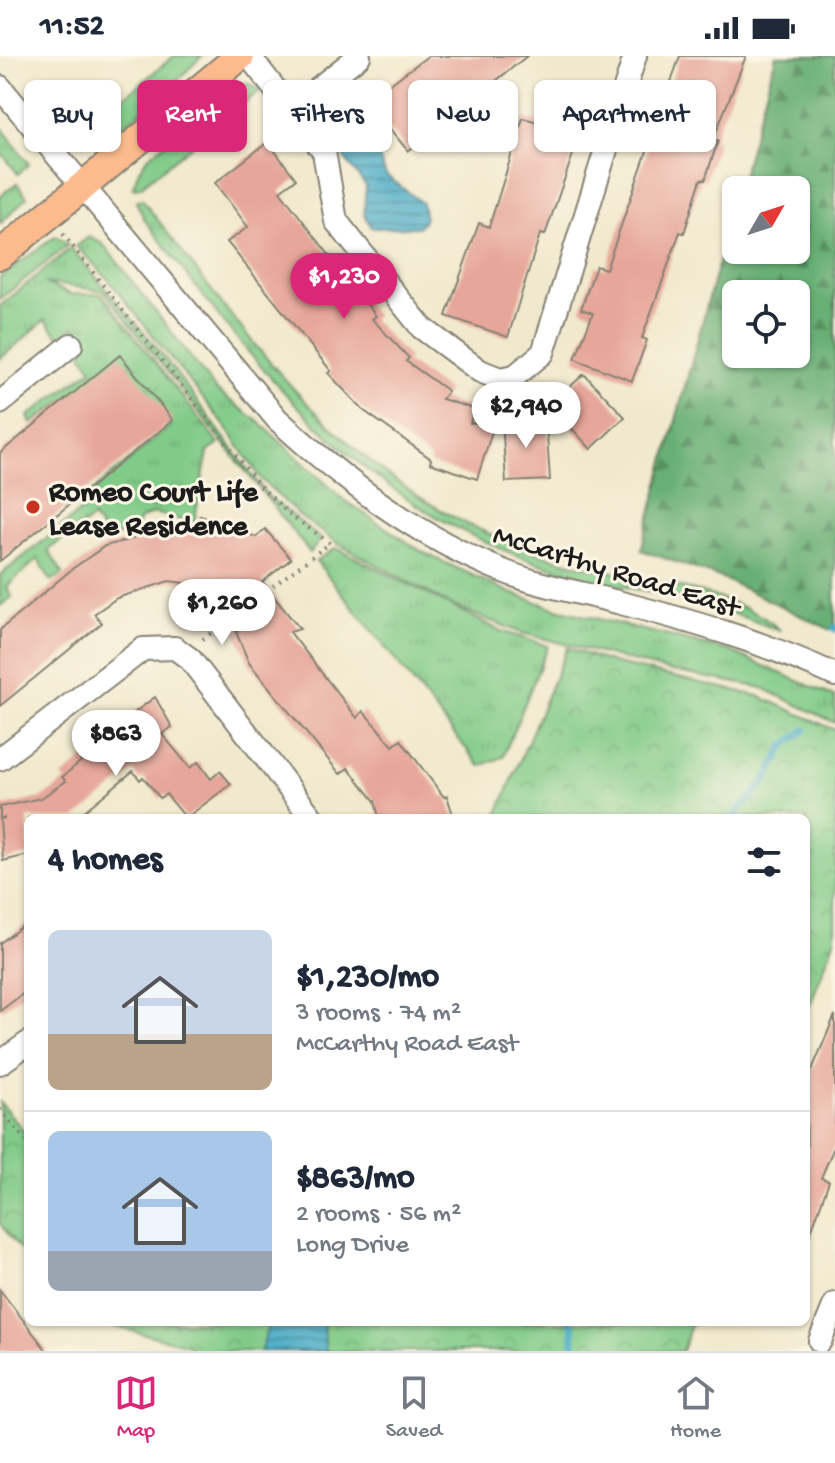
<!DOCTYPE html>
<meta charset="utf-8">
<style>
:root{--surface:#fff;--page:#f6f6f7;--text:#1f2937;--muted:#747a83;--line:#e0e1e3;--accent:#db2777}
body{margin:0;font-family:"Gochi Hand",sans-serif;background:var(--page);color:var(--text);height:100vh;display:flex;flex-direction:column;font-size:30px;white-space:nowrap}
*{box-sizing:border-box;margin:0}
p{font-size:26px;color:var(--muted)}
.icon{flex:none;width:44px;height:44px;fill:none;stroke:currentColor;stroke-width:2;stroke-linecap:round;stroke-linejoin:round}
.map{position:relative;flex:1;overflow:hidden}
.sheet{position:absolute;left:24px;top:758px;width:786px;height:512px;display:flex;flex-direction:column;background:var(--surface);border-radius:12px;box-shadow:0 2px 6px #0004}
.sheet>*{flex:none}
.guide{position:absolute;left:24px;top:24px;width:788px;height:72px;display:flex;gap:16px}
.needle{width:52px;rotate:51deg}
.buttons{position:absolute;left:722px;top:120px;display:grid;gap:16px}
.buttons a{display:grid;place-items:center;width:88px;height:88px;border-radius:12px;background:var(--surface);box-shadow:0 2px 6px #0004;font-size:40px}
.price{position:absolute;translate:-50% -68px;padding:0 18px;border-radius:28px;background:#fff;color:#222;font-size:26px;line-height:52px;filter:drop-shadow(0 2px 4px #0008)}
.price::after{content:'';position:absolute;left:50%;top:48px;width:24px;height:18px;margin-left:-12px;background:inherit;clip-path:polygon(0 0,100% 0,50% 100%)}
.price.on{background:var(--accent);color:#fff}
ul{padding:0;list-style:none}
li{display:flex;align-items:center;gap:24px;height:200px;padding:0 24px}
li+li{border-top:2px solid var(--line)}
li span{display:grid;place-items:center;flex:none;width:224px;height:160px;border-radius:12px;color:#555}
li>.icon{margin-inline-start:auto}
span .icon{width:96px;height:96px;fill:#fffc;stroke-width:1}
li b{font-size:34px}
h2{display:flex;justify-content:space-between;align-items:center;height:96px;padding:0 24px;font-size:34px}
.pill{padding:0 28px;border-radius:12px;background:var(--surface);box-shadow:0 2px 6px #0004;font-size:28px;line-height:72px}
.pill.on{background:var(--accent);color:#fff}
.status{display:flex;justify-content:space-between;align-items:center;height:56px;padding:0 40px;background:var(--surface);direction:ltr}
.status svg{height:22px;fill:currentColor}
.dock{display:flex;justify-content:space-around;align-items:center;height:112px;border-top:2px solid var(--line);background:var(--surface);font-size:22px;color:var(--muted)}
.dock a{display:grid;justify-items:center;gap:4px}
.dock .on{color:var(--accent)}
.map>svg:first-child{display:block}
.grass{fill:url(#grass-tufts);stroke:#4e7452;stroke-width:2}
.forest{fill:url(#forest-firs);stroke:#426648;stroke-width:2;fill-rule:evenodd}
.park{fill:url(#park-crowns);stroke:#4e7452;stroke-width:2}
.water{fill:url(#water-rules);stroke:#326472;stroke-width:2}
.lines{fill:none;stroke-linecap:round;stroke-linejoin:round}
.stream{stroke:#48acc7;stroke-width:7}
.building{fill:#e6a69a}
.minor-casing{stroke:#868274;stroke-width:26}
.major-casing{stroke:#868274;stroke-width:32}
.path{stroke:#868274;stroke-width:4;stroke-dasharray:2 6;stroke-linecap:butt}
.minor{stroke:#fff;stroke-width:22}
.major{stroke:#fbbb8d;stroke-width:28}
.poi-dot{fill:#c8321e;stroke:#fcf5e5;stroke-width:3}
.labels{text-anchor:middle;stroke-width:6;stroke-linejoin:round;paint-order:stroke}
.poi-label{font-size:30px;font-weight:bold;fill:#1c1c1c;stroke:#fcf5e5;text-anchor:start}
.street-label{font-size:30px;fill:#1c1c1c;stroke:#fcf5e5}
</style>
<div class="status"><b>11:52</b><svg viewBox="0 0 49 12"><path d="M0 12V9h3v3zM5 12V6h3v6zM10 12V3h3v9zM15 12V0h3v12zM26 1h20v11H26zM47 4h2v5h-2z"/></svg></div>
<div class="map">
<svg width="835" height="1295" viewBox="0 0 835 1295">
<defs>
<pattern id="grass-tufts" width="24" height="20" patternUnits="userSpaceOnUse" patternTransform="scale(2)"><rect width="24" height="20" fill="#81cb88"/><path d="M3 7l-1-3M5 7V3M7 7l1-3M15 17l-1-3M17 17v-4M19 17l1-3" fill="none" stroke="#6fae75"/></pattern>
<pattern id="forest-firs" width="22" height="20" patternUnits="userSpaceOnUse" patternTransform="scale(2)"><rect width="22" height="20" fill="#68af74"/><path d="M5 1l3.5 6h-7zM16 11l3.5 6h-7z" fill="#558e5e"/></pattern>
<pattern id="park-crowns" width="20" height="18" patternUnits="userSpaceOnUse" patternTransform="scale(2)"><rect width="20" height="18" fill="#81cb88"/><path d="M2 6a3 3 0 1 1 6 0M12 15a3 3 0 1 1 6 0" fill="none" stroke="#6fae75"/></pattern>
<pattern id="water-rules" width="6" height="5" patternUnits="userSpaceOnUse" patternTransform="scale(2)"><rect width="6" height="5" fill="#48acc7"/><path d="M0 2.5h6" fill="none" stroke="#3b8ba1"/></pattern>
</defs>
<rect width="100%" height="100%" fill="#fcf5e5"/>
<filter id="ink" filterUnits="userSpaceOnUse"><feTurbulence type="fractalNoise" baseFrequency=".0125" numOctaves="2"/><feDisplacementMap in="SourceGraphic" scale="16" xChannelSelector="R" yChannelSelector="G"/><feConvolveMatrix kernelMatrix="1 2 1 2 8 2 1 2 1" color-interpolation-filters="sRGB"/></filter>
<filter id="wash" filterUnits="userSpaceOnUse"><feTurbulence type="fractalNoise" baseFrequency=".006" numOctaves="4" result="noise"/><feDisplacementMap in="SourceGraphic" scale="32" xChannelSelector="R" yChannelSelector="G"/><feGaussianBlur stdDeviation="1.8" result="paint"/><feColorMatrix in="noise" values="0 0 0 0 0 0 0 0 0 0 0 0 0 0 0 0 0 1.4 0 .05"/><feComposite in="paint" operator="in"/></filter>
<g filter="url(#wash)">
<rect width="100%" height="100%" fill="#f1e9cd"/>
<!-- grass -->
<path class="grass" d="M 174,0 L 202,0 L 167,35 L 108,81 L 97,87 L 69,86 Z
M 247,27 L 261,34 L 140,131 L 133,132 L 138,116 L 147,102 L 238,30 Z
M 0,69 L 29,108 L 18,118 L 0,95 Z
M 17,127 L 27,141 L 0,168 L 0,140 Z
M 142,143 C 240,271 339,417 494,480 C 514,488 535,497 557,503 C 615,520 739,533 781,575 C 758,567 735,557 712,551 C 653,535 593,527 535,506 C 353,442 257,312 145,164 L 136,146 Z
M 56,180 L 68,189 L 0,243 L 0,221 Z
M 89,181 L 103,188 L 119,208 L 216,334 L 259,366 L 344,444 L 424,497 L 511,537 L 557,553 L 730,595 L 835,641 L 835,667 L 763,632 L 666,614 L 522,577 L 451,549 L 340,489 L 301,461 L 262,424 L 228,374 L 107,222 L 76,190 Z
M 71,192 L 157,292 L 268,440 L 321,483 L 310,497 L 104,235 L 45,227 L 70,238 L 102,238 L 219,388 L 208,396 L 194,467 L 154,457 L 140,463 L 137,470 L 109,484 L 93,462 L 48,494 L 63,518 L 51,525 L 38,503 L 7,530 L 12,541 L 0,550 L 0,519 L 90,448 L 88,439 L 170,370 L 113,310 L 31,368 L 28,360 L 92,313 L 82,298 L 87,287 L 74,271 L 59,281 L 45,264 L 0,303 L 0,250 Z
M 336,492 L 501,575 L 548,590 L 503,701 L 480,710 L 316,505 Z"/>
<!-- forest -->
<path class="forest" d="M 776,0 L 835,0 L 835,576 L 722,522 L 641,494 L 736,141 L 736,194 L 796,194 L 796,134 L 738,134 ZM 736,238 L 796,238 L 796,298 L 736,298 Z"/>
<!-- park -->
<path class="park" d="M 567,592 L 616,608 L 759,640 L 835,674 L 835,882 L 806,960 L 806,762 L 496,762 Z
M 0,1046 L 28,1080 L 28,1203 L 0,1168 Z
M 96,1266 L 692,1266 L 682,1295 L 192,1295 L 189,1289 Z"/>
<!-- water -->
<path class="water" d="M 350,81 L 374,88 L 386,119 L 422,147 L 425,163 L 418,171 L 372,172 L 364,158 L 366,130 L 344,102 Z
M 269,1266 L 323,1266 L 326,1295 L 261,1295 Z"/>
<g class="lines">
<!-- stream -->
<path class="stream" d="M 834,573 L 835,572
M 732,762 L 765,726 L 784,690 L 805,674
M 570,1266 L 573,1270 L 574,1295"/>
</g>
<g id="blocks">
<!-- building -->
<path class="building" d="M 428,0 L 527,0 L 408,95 L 371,50 L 384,39 L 382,34 Z
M 680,0 L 746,0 L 713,84 L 718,85 L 705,124 L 701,123 L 684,177 L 680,176 L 642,282 L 647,284 L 632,325 L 575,303 L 593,257 L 581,253 L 596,210 L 606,213 Z
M 523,62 L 580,78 L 545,179 L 540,178 L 508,281 L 446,260 L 479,167 L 489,171 Z
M 268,86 L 296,123 L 280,135 L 376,260 L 372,263 L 409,302 L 406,305 L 448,335 L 442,343 L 474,353 L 470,367 L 495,366 L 477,423 L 430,407 L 431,403 L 363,354 L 328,317 L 331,315 L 227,186 L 248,171 L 215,127 Z
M 120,299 L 173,364 L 0,505 L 0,397 Z
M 584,318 L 625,361 L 591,393 L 550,349 Z
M 546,363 L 550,424 L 506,426 L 502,365 Z
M 200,460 L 256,481 L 265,473 L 291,503 L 262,526 L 300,573 L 290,576 L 357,662 L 363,655 L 393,690 L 401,684 L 444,741 L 447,740 L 454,762 L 379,762 L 375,745 L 348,712 L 340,718 L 249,607 L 236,576 L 268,552 L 213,526 L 199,529 L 169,525 L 117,542 L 94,558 L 102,567 L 0,650 L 0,574 L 72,513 L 105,490 L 133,483 L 140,470 L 194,474 Z
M 155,641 L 172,671 L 162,678 L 190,712 L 198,706 L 211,723 L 220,715 L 231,728 L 186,762 L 166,738 L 160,742 L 143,721 L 140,724 L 133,715 L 76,762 L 28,762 L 28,799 L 3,805 L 0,763 L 5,762 L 0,762 L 0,751 L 41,742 L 66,725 L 62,721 L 108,683 L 105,679 Z
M 28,866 L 28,934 L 0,955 L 0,887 Z
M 835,959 L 835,1089 L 821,1122 L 829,1125 L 808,1184 L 806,1028 Z
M 0,1234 L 47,1295 L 0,1295 Z"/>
</g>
</g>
<g filter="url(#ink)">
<use href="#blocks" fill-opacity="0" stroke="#868274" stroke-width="2"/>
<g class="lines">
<!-- minor casing -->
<g class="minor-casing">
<path id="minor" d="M 249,0 L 324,96 L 336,165 L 422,272 L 480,315 L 500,323 L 515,320 L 543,297 L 635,0
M 0,31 L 277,363 C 344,425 418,481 503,515 C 540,530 583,537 621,547 C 695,566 766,587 835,619
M 291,54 L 359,0
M 0,347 L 71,289
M 0,703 L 143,593 L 175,592 L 190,603 L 312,762
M 0,1007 L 28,987
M 820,1285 L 835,1248"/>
</g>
<!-- major casing -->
<g class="major-casing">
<path id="major" d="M 0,199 L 240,0"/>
</g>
<!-- path -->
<path class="path" d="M 63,178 L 260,430 L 290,459 L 330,487 L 202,584
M 0,1053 L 28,1087"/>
<!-- minor -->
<use href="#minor" class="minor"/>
<!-- major -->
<use href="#major" class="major"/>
</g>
</g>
<!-- markers -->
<circle class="poi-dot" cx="33" cy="451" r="8"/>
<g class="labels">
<!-- poi labels -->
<g class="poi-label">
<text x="49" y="444">Romeo Court Life<tspan x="49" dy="34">Lease Residence</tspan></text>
</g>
<!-- street labels -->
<g class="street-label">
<text transform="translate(617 513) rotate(17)" y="10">McCarthy Road East</text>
</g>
</g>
</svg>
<div class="buttons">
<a><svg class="needle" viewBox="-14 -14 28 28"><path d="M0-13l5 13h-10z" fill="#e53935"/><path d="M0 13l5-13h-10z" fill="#747a83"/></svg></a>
<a><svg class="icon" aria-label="locate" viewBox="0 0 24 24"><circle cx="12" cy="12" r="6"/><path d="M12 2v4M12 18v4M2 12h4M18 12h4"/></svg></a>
</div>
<b class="price on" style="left:344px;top:265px">$1,230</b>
<b class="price" style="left:526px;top:394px">$2,940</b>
<b class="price" style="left:222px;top:591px">$1,260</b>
<b class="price" style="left:116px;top:722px">$863</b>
<div class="guide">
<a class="pill">Buy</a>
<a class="pill on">Rent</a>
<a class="pill">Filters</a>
<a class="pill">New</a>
<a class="pill">Apartment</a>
</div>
<section class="sheet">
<h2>4 homes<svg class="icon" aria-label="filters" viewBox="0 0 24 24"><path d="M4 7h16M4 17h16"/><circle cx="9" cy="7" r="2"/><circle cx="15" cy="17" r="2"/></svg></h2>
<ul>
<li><span style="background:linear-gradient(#c9d6e8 65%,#b9a48a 0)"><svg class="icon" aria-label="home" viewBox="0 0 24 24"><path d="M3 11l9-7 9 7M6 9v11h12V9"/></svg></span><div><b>$1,230/mo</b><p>3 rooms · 74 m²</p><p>McCarthy Road East</p></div></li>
<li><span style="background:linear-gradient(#a9c7e8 75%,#9aa5b1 0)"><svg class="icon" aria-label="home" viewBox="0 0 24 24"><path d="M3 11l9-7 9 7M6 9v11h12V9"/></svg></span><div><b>$863/mo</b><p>2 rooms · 56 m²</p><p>Long Drive</p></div></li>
</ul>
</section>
</div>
<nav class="dock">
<a class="on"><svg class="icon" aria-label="map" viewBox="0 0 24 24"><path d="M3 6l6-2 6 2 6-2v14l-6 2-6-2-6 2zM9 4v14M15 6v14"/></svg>Map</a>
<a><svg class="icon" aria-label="saved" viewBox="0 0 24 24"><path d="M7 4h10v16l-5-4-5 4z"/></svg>Saved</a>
<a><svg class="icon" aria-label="home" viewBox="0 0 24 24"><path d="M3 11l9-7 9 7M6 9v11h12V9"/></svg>Home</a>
</nav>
